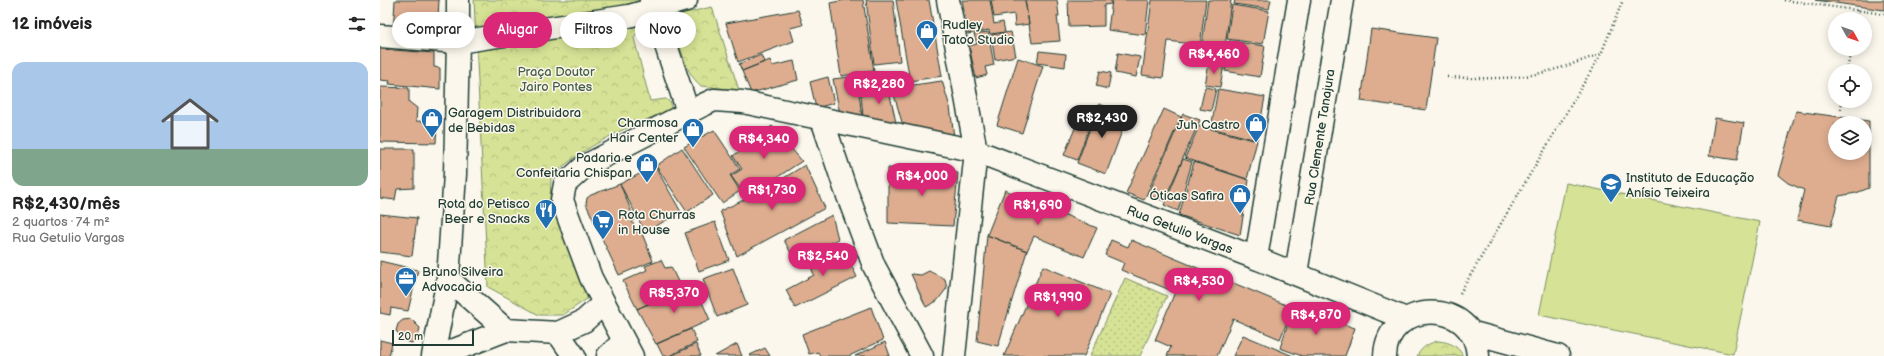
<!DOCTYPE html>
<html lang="pt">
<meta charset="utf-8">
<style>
:root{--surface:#fff;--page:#f6f6f6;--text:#222;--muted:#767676;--accent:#db2777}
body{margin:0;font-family:"Balsamiq Sans",sans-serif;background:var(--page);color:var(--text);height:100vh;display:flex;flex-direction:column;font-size:15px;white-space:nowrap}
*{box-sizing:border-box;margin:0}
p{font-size:13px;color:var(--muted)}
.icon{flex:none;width:22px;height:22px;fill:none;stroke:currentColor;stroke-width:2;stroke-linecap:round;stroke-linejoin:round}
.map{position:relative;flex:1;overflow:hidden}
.sheet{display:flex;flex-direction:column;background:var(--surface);width:380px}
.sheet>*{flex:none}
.guide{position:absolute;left:12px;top:12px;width:380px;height:36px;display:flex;gap:8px}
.needle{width:26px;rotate:130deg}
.controls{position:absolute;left:1448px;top:12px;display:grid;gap:8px}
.controls a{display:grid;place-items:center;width:44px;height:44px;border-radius:50%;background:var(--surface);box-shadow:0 2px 10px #0003;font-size:20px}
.scale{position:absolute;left:12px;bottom:10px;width:82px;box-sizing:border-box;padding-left:4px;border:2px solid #1f3d34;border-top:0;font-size:11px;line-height:14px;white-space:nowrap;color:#1f3d34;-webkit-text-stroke:3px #fbf7ec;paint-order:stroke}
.price{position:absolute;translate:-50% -34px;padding:0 9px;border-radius:14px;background:var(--accent);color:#fff;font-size:13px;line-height:26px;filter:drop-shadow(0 1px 2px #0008)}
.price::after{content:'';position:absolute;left:50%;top:24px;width:12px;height:9px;margin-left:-6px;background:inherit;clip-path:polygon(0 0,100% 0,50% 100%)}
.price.active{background:#222;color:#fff}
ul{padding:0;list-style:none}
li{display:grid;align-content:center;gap:8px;height:212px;padding:0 12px}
li span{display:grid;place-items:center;height:124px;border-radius:12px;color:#555}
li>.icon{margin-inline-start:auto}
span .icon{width:72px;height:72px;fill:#fffc;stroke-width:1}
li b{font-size:17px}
h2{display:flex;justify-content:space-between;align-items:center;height:48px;padding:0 12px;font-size:17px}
.chip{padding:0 14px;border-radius:18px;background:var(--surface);box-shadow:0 2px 10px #0003;font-size:14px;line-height:36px}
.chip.active{background:var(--accent);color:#fff}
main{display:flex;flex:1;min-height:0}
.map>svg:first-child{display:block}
.grass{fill:#d6e295;stroke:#7a9064}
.park{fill:url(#park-crowns);stroke:#7a9064}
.garden{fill:url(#garden-dots);stroke:#7a9064}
.building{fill:#dead90;stroke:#1f3d34;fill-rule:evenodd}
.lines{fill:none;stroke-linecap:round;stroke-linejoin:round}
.minor-casing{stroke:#1f3d34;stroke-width:25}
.major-casing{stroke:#1f3d34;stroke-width:25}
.path{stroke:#1f3d34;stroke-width:2.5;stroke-dasharray:1 3;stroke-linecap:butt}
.minor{stroke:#fbf7ec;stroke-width:22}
.major{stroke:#fbf7ec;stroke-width:22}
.labels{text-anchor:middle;stroke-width:3;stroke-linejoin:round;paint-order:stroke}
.poi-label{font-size:13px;fill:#1f3d34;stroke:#fbf7ec;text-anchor:start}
.park-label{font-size:13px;fill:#445e47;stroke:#fbf7ec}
.street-label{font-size:13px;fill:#1f3d34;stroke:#fbf7ec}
</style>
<main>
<section class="sheet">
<h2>12 imóveis<svg class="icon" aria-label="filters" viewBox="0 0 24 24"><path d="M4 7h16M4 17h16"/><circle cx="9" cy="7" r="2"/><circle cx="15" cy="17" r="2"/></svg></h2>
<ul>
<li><span style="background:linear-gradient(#a9c7e8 70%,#7fa58c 0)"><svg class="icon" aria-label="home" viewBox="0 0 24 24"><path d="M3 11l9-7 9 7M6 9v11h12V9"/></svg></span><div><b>R$2,430/mês</b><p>2 quartos · 74 m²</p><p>Rua Getulio Vargas</p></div></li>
</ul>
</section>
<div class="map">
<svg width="1504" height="356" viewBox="0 0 1504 356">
<defs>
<pattern id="park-crowns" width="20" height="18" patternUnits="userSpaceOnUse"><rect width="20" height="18" fill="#d6e295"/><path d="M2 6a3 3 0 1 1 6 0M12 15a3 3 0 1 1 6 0" fill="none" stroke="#b7c381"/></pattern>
<pattern id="garden-dots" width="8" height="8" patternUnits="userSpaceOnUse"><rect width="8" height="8" fill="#d6e295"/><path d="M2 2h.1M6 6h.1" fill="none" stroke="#b7c381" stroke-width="1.8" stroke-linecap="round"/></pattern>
</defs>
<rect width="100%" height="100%" fill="#fbf7ec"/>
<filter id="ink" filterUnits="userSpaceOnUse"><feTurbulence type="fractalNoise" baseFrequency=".025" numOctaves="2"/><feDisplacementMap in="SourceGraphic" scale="8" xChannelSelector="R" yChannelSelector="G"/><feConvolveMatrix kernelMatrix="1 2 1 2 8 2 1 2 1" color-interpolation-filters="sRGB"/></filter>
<g filter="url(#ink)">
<!-- grass -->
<path class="grass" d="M 1186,183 L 1380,222 L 1353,354 L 1159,315 Z"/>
<!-- park -->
<path class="park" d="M 94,0 L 260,0 L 264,22 L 254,38 L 270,101 L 286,99 L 291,103 L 291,110 C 248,126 205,145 171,177 L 170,203 L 209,276 L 207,299 L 183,315 L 159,315 L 108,287 Z
M 332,7 L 359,90 L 321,86 C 302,70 299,39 292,16 Z
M 1058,341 C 1070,342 1078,346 1083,356 L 1037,356 C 1042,347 1049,343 1058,341 Z"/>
<!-- garden -->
<path class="garden" d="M 745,278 L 787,296 L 760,356 L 710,356 Z"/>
<!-- building -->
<path class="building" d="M 15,0 L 59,0 L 57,36 L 13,33 Z
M 465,0 L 483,0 L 494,71 L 461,76 L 450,3 Z
M 486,0 L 513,0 L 520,61 L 494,64 Z
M 516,0 L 549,0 L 562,76 L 530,81 Z
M 582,0 L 610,0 L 614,24 L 623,22 L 625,32 L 610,34 L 609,30 L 588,34 Z
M 611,0 L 645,0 L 649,24 L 635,26 L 634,14 L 614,17 Z
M 645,0 L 677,0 L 679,16 L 677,16 L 680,41 L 652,43 Z
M 688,0 L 731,0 L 731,4 L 724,5 L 724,26 L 689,27 Z
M 732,0 L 769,0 L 765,35 L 728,30 Z
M 772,0 L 826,0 L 820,45 L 788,41 L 783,78 L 762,75 Z
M 828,0 L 851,0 L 845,47 L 822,44 Z
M 855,0 L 891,0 L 889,9 L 854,4 Z
M 1435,0 L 1504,0 L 1504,10 Z
M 852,5 L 889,11 L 883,44 L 847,39 Z
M 418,10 L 423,25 L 410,28 L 414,41 L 358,62 L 346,23 Z
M 991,29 L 1056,38 L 1046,110 L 981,101 Z
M 608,32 L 614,65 L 605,67 L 607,75 L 596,78 L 589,46 L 597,44 L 594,34 Z
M 631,32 L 636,56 L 615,60 L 611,35 Z
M 849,41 L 885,46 L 880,77 L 845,71 Z
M 0,49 L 54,53 L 54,67 L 60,68 L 60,89 L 9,84 L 10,81 L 0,80 Z
M 659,51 L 686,54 L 685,67 L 657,63 Z
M 738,53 L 760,57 L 756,77 L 735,73 Z
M 381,55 L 384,62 L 362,71 L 359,64 Z
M 638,58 L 663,66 L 642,133 L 617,125 Z
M 390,60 L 392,66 L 414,61 L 418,80 L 371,93 L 362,71 Z
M 829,63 L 844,65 L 840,87 L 825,85 Z
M 720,71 L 731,73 L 728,89 L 716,86 Z
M 477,76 L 482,118 L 460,114 L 453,79 Z
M 448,77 L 454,103 L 436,108 L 430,82 Z
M 562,81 L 570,107 L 574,137 L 524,129 L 512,88 Z
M 507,82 L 517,127 L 490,122 L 488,116 L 483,116 L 481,95 L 490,94 L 490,84 Z
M 0,87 L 29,88 L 29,102 L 37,108 L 36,121 L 57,122 L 56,143 L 0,142 Z
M 825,87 L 836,89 L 831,111 L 820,109 Z
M 838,89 L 885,97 L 877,140 L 831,128 Z
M 719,104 L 748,115 L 726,174 L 697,163 Z
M 784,109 L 801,117 L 764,200 L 746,193 Z
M 1416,111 L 1489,121 L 1489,188 L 1476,193 L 1459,196 L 1451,226 L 1417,220 L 1424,190 L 1408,183 L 1398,175 ZM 1455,123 L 1485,123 L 1485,153 L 1455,153 Z
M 803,114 L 820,120 L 784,201 L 768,195 Z
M 1335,118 L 1364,123 L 1357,160 L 1329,156 Z
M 698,121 L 710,126 L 697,160 L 684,155 Z
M 392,126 L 422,161 L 387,184 L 384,180 L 362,191 L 351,176 L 362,169 L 353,156 Z
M 819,126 L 877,141 L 867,179 L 805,158 Z
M 334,130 L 360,169 L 350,175 L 360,191 L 342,203 L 304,147 Z
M 302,148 L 333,195 L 307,212 L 276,166 Z
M 0,149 L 34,149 L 34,188 L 17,189 L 15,200 L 0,198 Z
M 803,159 L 812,162 L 798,211 L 784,205 Z
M 814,162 L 869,180 L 860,235 L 799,215 Z
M 425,165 L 445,208 L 357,256 L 340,211 L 381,192 Z
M 275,166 L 301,212 L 265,232 L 240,184 Z
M 508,168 L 578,173 L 573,226 L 508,223 Z
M 240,184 L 255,220 L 252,221 L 257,232 L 261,231 L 273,261 L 239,275 L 206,204 L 207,198 L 211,195 Z
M 625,190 L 717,228 L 704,257 L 654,236 L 647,251 L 607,235 Z
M 0,214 L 37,218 L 32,256 L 0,252 Z
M 452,215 L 458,239 L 415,261 L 404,240 Z
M 335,222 L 349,260 L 319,271 L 305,233 Z
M 607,235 L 647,251 L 618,346 L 597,341 Z
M 731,240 L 748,247 L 751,240 L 913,308 L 900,339 L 853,319 L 837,356 L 787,356 L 791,347 L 775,340 L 795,292 L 741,270 L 744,263 L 725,255 Z
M 461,245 L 477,277 L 415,308 L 406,290 L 434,275 L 429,261 Z
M 281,260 L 285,268 L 291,267 L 301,288 L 257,309 L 243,281 L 267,270 L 265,266 Z
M 0,261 L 38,270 L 28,311 L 11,308 L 10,315 L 0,313 Z
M 663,266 L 730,294 L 704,356 L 624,356 Z
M 353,268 L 367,305 L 337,317 L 323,279 Z
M 549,271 L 565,279 L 567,288 L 557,301 L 546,307 L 531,274 L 541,275 Z
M 314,284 L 330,320 L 276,344 L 257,309 Z
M 491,307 L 503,340 L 469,356 L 440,356 L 438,352 L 429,354 L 422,334 Z
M 913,308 L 975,328 L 965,356 L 922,356 L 900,348 Z
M 31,319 L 40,328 L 38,337 L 32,343 L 25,341 L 16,331 L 18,324 L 23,320 Z
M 311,329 L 317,342 L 289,356 L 283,356 L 277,344 Z
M 863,335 L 913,356 L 853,356 Z
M 0,340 L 12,343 L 9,356 L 0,356 Z
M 505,342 L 510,356 L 475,356 Z
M 316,344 L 321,356 L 290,356 L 297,353 Z
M 357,344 L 362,356 L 335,356 Z
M 385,348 L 390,356 L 370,356 L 370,355 Z"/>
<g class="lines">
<!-- minor casing -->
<g class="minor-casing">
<path id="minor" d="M 271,0 L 308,112
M 568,0 L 596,151 L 574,356
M 0,36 L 78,42 L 78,0
M 442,119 L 465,188 L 494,266 L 542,356
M 68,279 L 126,330
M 178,333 L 194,356
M 59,356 L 126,330 L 178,333 L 204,321 L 224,303
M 228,356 L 244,341
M 252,356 L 211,278 L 182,200 L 185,184 L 205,166 L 323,105 L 334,100 L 363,102 L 596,151 L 876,258"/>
</g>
<!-- major casing -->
<g class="major-casing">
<path id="major" d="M 919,0 L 876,258 L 1026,319
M 916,273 L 962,0
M 1090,332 L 1178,356
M 53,356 L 68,279 L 75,174 L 78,42 L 249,16 L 306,0
M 1005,356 C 1007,299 1095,297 1098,356"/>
</g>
<!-- path -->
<path class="path" d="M 1404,0 L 1504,14
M 1475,19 L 1477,10
M 1467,71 L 1471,49
M 1067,77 C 1090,78 1114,79 1137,77 C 1166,74 1193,64 1220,54
M 1461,109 L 1462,101
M 1080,293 L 1221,54 L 1243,0"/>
<!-- minor -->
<use href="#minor" class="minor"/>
<!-- major -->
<use href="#major" class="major"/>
</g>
</g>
<!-- icons -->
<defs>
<g id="shop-pin" transform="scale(1.15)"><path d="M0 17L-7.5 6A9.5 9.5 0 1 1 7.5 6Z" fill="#1f6fb2" stroke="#fbf7ec"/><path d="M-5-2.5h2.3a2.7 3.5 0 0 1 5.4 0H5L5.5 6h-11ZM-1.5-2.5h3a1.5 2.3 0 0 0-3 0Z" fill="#fff"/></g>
<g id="school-pin" transform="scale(1.15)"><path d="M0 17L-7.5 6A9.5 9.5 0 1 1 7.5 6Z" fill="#1f6fb2" stroke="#fbf7ec"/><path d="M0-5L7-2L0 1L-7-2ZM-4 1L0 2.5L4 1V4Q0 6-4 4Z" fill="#fff"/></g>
<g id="restaurant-pin" transform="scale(1.15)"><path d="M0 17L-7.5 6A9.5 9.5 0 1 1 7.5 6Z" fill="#1f6fb2" stroke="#fbf7ec"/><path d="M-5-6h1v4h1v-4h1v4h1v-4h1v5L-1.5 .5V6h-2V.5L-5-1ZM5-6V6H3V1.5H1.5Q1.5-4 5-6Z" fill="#fff"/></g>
<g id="supermarket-pin" transform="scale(1.15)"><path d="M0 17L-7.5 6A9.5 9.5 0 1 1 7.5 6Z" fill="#1f6fb2" stroke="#fbf7ec"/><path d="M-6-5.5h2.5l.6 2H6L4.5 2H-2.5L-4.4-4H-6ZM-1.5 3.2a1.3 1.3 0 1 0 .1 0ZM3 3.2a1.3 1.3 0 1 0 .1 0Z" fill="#fff"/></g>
<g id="office-pin" transform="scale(1.15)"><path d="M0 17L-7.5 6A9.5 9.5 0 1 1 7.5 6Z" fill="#1f6fb2" stroke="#fbf7ec"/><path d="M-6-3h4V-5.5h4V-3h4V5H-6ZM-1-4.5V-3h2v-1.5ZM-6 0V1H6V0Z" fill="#fff"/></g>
</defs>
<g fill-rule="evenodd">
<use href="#shop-pin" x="547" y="31"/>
<use href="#shop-pin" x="52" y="119"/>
<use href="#shop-pin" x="876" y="124"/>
<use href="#shop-pin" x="313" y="129"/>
<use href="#shop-pin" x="267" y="164"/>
<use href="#school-pin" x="1231" y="184"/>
<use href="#shop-pin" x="860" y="195"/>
<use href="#restaurant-pin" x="166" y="210"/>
<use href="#supermarket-pin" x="223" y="221"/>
<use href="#office-pin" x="26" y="278"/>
</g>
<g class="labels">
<!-- poi labels -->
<g class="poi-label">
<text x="562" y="29">Rudley<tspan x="562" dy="15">Tatoo Studio</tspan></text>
<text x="68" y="117">Garagem Distribuidora<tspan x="68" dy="15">de Bebidas</tspan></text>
<text x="298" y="127" text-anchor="end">Charmosa<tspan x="298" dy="15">Hair Center</tspan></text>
<text x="860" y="129" text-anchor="end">Juh Castro</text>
<text x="252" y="162" text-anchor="end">Padaria e<tspan x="252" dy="15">Confeitaria Chispan</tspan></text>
<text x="1246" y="182">Instituto de Educação<tspan x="1246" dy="15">Anísio Teixeira</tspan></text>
<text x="844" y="200" text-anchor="end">Óticas Safira</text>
<text x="150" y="208" text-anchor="end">Rota do Petisco<tspan x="150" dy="15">Beer e Snacks</tspan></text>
<text x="238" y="219">Rota Churras<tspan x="238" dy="15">in House</tspan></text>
<text x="42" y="276">Bruno Silveira<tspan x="42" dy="15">Advocacia</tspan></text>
</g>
<!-- park labels -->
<g class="park-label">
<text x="176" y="76">Praça Doutor<tspan x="176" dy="15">Jairo Pontes</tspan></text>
</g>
<!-- street labels -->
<g class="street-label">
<text transform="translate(939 137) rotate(-81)" y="5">Rua Clemente Tanajura</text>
<text transform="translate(800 229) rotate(21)" y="5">Rua Getulio Vargas</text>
</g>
</g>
</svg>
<div class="controls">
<a><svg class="needle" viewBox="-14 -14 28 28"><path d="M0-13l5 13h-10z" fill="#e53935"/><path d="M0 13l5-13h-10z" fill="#767676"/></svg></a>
<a><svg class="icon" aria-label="locate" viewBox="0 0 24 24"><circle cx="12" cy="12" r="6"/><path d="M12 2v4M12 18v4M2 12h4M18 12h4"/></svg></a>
<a><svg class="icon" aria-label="layers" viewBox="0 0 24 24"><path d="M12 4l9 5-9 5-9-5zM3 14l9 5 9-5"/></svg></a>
</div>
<div class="scale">20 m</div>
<b class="price" style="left:834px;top:75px">R$4,460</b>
<b class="price" style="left:499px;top:105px">R$2,280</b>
<b class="price active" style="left:722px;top:139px">R$2,430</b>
<b class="price" style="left:384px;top:160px">R$4,340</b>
<b class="price" style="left:542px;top:197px">R$4,000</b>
<b class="price" style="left:392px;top:211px">R$1,730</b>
<b class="price" style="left:658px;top:226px">R$1,690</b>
<b class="price" style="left:443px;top:277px">R$2,540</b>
<b class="price" style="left:819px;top:302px">R$4,530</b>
<b class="price" style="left:294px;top:314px">R$5,370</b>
<b class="price" style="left:678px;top:318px">R$1,990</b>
<b class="price" style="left:936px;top:336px">R$4,870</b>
<div class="guide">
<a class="chip">Comprar</a>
<a class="chip active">Alugar</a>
<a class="chip">Filtros</a>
<a class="chip">Novo</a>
</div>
</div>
</main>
